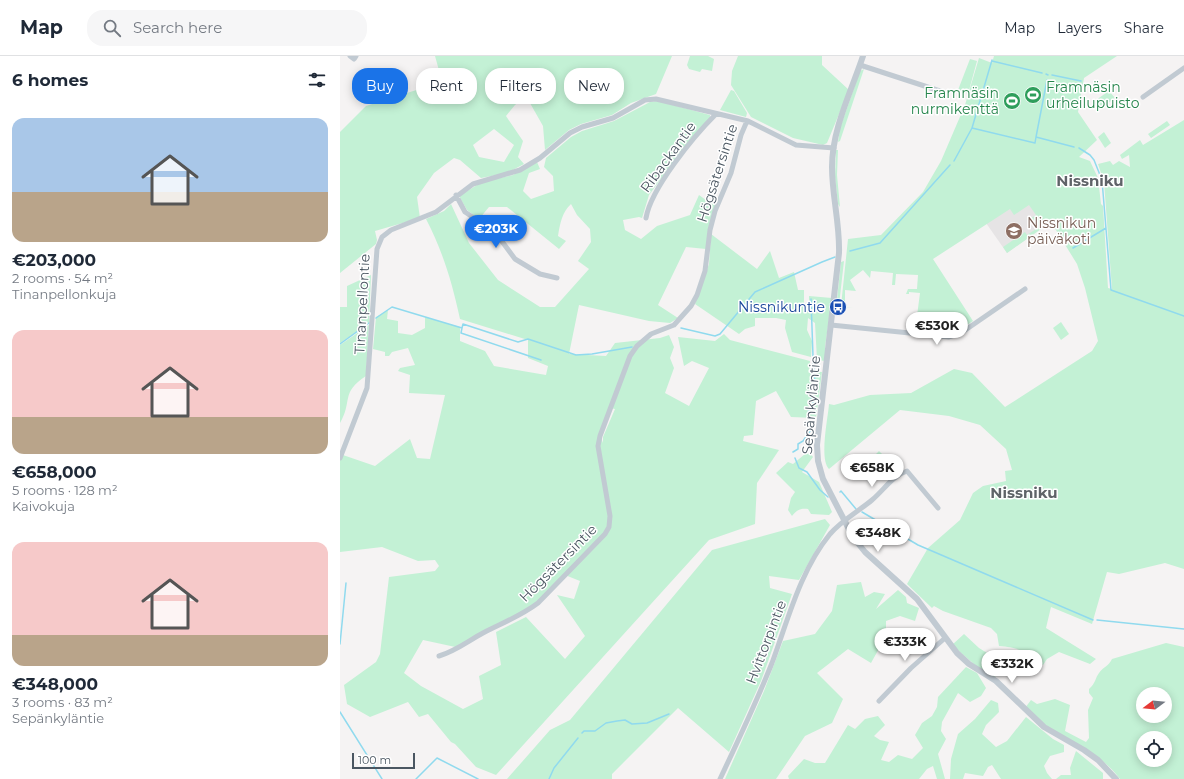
<!DOCTYPE html>
<meta charset="utf-8">
<style>
:root{--surface:#fff;--page:#f6f6f7;--text:#1f2937;--muted:#747a83;--line:#e0e1e3;--accent:#1a73e8}
body{margin:0;font-family:Montserrat,sans-serif;background:var(--page);color:var(--text);height:100vh;display:flex;flex-direction:column;font-size:15px;white-space:nowrap}
*{box-sizing:border-box;margin:0}
p{font-size:13px;color:var(--muted)}
.icon{flex:none;width:22px;height:22px;fill:none;stroke:currentColor;stroke-width:2;stroke-linecap:round;stroke-linejoin:round}
.map{position:relative;flex:1;overflow:hidden}
.details{display:flex;flex-direction:column;background:var(--surface);width:340px}
.details>*{flex:none}
.hud{position:absolute;left:12px;top:12px;width:380px;height:36px;display:flex;gap:8px}
.needle{width:26px;rotate:254deg}
.tools{position:absolute;left:796px;top:631px;display:grid;gap:8px}
.tools a{display:grid;place-items:center;width:36px;height:36px;border-radius:50%;background:var(--surface);box-shadow:0 2px 10px #0003;font-size:20px}
.scale{position:absolute;left:12px;bottom:10px;width:63px;box-sizing:border-box;padding-left:4px;border:2px solid #4a5661;border-top:0;font-size:11px;line-height:14px;white-space:nowrap;color:#4a5661;-webkit-text-stroke:3px #fff;paint-order:stroke}
.price{position:absolute;translate:-50% -34px;padding:0 9px;border-radius:14px;background:#fff;color:#222;font-size:13px;line-height:26px;filter:drop-shadow(0 1px 2px #0008)}
.price::after{content:'';position:absolute;left:50%;top:24px;width:12px;height:9px;margin-left:-6px;background:inherit;clip-path:polygon(0 0,100% 0,50% 100%)}
.price.current{background:var(--accent);color:#fff}
ul{padding:0;list-style:none}
li{display:grid;align-content:center;gap:8px;height:212px;padding:0 12px}
li span{display:grid;place-items:center;height:124px;border-radius:12px;color:#555}
li>.icon{margin-inline-start:auto}
span .icon{width:72px;height:72px;fill:#fffc;stroke-width:1}
li b{font-size:17px}
h2{display:flex;justify-content:space-between;align-items:center;height:48px;padding:0 12px;font-size:17px}
.pill{padding:0 14px;border-radius:16px;background:var(--surface);box-shadow:0 2px 10px #0003;font-size:14px;line-height:36px}
.pill.current{background:var(--accent);color:#fff}
header{display:flex;align-items:center;gap:24px;box-sizing:border-box;height:56px;padding:0 20px;background:var(--surface);border-bottom:1px solid var(--line)}
header strong{font-size:19px}
nav{display:flex;gap:22px;margin-inline-start:auto;font-size:14px}
.search{width:280px;height:36px;background:var(--page);display:flex;align-items:center;gap:10px;box-sizing:border-box;padding:0 14px;border-radius:16px;color:var(--muted);font-size:15px}
main{display:flex;flex:1;min-height:0}
.map>svg:first-child{display:block}
.education{fill:#e6e4e5}
.green{fill:#c3f1d5;fill-rule:evenodd}
.lines{fill:none;stroke-linecap:round;stroke-linejoin:round}
.stream{stroke:#90daee;stroke-width:1.5}
.minor{stroke:#c1cad2;stroke-width:5}
.tertiary{stroke:#c1cad2;stroke-width:6}
.labels{text-anchor:middle;stroke-width:3;stroke-linejoin:round;paint-order:stroke}
.leisure-label{font-size:14px;fill:#27864d;stroke:#fff;text-anchor:start}
.street-label{font-size:14px;fill:#4a5661;stroke:#fff}
.education-label{font-size:14px;fill:#785e54;stroke:#fff;text-anchor:start}
.transit-label{font-size:14px;fill:#164399;stroke:#fff;text-anchor:end}
.neighbourhood-label{font-size:15px;font-weight:bold;fill:#5f6368;stroke:#fff}
</style>
<header>
<strong>Map</strong>
<div class="search"><svg class="icon" aria-label="search" viewBox="0 0 24 24"><circle cx="10" cy="10" r="6"/><path d="M15 15l6 6"/></svg>Search here</div>
<nav><a>Map</a><a>Layers</a><a>Share</a></nav>
</header>
<main>
<section class="details">
<h2>6 homes<svg class="icon" aria-label="filters" viewBox="0 0 24 24"><path d="M4 7h16M4 17h16"/><circle cx="9" cy="7" r="2"/><circle cx="15" cy="17" r="2"/></svg></h2>
<ul>
<li><span style="background:linear-gradient(#a9c7e8 60%,#b9a48a 0)"><svg class="icon" aria-label="home" viewBox="0 0 24 24"><path d="M3 11l9-7 9 7M6 9v11h12V9"/></svg></span><div><b>€203,000</b><p>2 rooms · 54 m²</p><p>Tinanpellonkuja</p></div></li>
<li><span style="background:linear-gradient(#f6c9c9 70%,#b9a48a 0)"><svg class="icon" aria-label="home" viewBox="0 0 24 24"><path d="M3 11l9-7 9 7M6 9v11h12V9"/></svg></span><div><b>€658,000</b><p>5 rooms · 128 m²</p><p>Kaivokuja</p></div></li>
<li><span style="background:linear-gradient(#f6c9c9 75%,#b9a48a 0)"><svg class="icon" aria-label="home" viewBox="0 0 24 24"><path d="M3 11l9-7 9 7M6 9v11h12V9"/></svg></span><div><b>€348,000</b><p>3 rooms · 83 m²</p><p>Sepänkyläntie</p></div></li>
</ul>
</section>
<div class="map">
<svg width="844" height="723" viewBox="0 0 844 723">
<rect width="100%" height="100%" fill="#f5f3f3"/>
<!-- education -->
<path class="education" d="M 692,137 L 711,165 L 667,197 L 646,167 Z"/>
<!-- green -->
<path class="green" d="M 95,0 L 332,0 L 316,38 L 291,47 L 272,59 L 241,68 L 229,74 L 205,94 L 203,70 L 186,40 L 175,49 L 166,60 L 183,85 L 178,101 L 184,108 L 167,117 L 141,122 L 120,104 L 114,102 L 94,117 L 77,141 L 80,162 L 35,175 L 37,184 L 36,188 L 0,217 L 0,76 L 26,50 L 89,30 L 100,18 ZM 154,73 L 174,89 L 164,106 L 139,101 L 133,89 Z
M 350,0 L 368,0 L 374,3 L 372,15 L 362,13 L 360,16 L 349,13 L 347,9 Z
M 398,0 L 482,0 L 482,9 L 509,34 L 487,87 L 483,89 L 453,82 L 411,61 L 391,29 L 392,15 Z
M 654,0 L 777,0 L 744,22 L 738,56 L 757,84 L 739,101 L 750,105 L 758,122 L 761,148 L 763,150 L 768,232 L 772,233 L 764,126 L 758,108 L 770,105 L 773,109 L 779,105 L 790,111 L 789,99 L 782,103 L 780,99 L 800,84 L 803,89 L 844,64 L 844,513 L 825,507 L 779,518 L 767,516 L 752,568 L 711,551 L 706,572 L 756,603 L 750,608 L 719,596 L 707,603 L 703,609 C 683,597 685,592 659,590 L 657,578 L 651,572 L 603,555 L 594,550 L 592,552 L 567,528 L 588,492 L 620,464 L 633,437 L 643,430 L 666,425 L 665,415 L 672,414 L 666,393 L 640,369 L 609,360 L 560,354 L 489,413 C 479,403 488,362 489,348 L 494,349 L 530,339 L 571,337 L 614,313 L 632,317 L 665,351 L 752,295 L 758,285 L 745,232 L 737,208 L 711,166 L 667,197 L 663,191 L 685,176 L 687,179 L 696,173 L 690,163 L 696,159 L 689,149 L 674,159 L 670,153 L 593,203 L 633,265 L 627,269 L 619,258 L 602,271 L 598,277 L 575,275 L 580,237 L 569,236 L 569,238 L 566,238 L 568,233 L 577,233 L 578,219 L 556,218 L 555,229 L 552,229 L 553,217 L 531,215 L 530,222 L 523,214 L 510,224 L 516,235 L 505,234 L 505,251 L 513,252 L 502,251 L 501,250 L 508,183 L 541,179 L 583,136 L 601,105 L 625,49 L 639,2 L 652,7 Z
M 630,3 L 637,5 L 628,38 L 624,36 L 625,34 L 623,33 L 621,35 L 618,34 Z
M 524,13 L 500,85 L 498,86 L 500,72 L 520,15 Z
M 391,34 L 394,35 L 407,57 L 406,61 L 380,54 Z
M 769,35 L 775,42 L 759,54 L 753,46 Z
M 318,45 L 370,59 L 370,62 L 338,100 L 309,139 L 302,162 L 299,161 L 283,164 L 285,174 L 301,183 L 317,170 L 350,159 L 359,139 L 370,147 L 377,144 L 366,193 L 346,191 L 318,249 L 338,262 L 330,267 L 309,265 L 239,249 L 229,298 L 266,300 L 275,287 L 320,282 L 329,279 L 334,291 L 330,302 L 334,312 L 325,337 L 349,350 L 369,312 L 352,305 L 344,310 L 338,281 L 375,285 L 384,278 L 390,284 L 470,305 L 469,315 L 482,316 L 476,362 L 451,361 L 436,335 L 416,345 L 413,379 L 404,380 L 403,385 L 439,394 L 417,427 L 415,468 L 369,484 L 156,719 L 136,711 L 115,688 L 111,686 L 88,658 L 79,661 L 68,646 L 30,661 L 7,648 L 4,629 L 36,606 L 40,598 L 49,521 L 95,515 L 99,510 L 95,504 L 78,505 L 42,491 L 0,496 L 0,398 L 35,410 L 70,383 L 77,402 L 90,403 L 105,339 L 69,337 L 70,319 L 58,315 L 60,312 L 75,309 L 68,292 L 52,296 L 49,300 L 45,300 L 45,296 L 33,293 L 36,261 L 48,254 L 47,263 L 58,265 L 58,277 L 72,279 L 85,272 L 85,261 L 120,271 L 120,285 L 145,295 L 154,310 L 206,319 L 208,310 L 188,302 L 188,284 L 120,263 C 112,226 103,196 86,163 L 104,155 L 111,148 L 129,187 L 158,224 L 200,251 L 215,251 L 249,213 L 238,205 L 251,186 L 250,173 L 237,159 L 231,148 C 222,156 220,168 218,180 L 226,185 L 219,193 L 167,151 L 149,151 L 139,163 L 127,154 L 119,140 L 142,126 L 173,119 L 197,106 L 200,113 L 189,117 L 183,135 L 191,143 L 214,135 L 213,120 L 204,111 L 206,102 L 231,81 L 242,75 L 274,65 L 310,46 ZM 270,352 L 275,353 L 263,381 L 263,387 L 260,379 ZM 225,519 L 240,525 L 234,543 L 217,539 L 245,580 L 225,603 L 186,561 L 156,576 L 161,609 L 139,620 L 143,643 L 123,653 L 81,630 L 64,617 L 83,584 L 120,592 L 198,547 Z
M 827,65 L 830,69 L 811,82 L 808,78 Z
M 764,76 L 771,87 L 765,92 L 758,81 Z
M 496,94 L 498,94 L 497,119 L 500,151 L 498,148 L 495,121 Z
M 371,178 L 417,213 L 430,195 L 439,222 L 454,216 L 458,234 L 464,234 L 464,247 L 469,247 L 469,240 L 492,242 L 485,291 L 485,305 L 477,304 L 475,267 L 468,262 L 467,274 L 472,285 L 471,301 L 452,296 L 445,272 L 446,264 L 436,262 L 415,262 L 415,270 L 405,273 L 399,278 L 355,248 L 369,208 Z
M 504,205 L 499,249 L 498,249 L 497,243 L 501,206 Z
M 31,219 L 29,267 L 0,287 L 0,251 L 7,251 L 7,230 Z
M 721,266 L 729,278 L 721,284 L 713,272 Z
M 29,269 L 26,320 C 0,337 13,345 0,367 L 0,289 Z
M 539,395 L 543,399 L 542,404 L 535,411 L 532,409 L 536,398 Z
M 470,397 L 473,401 L 462,416 L 479,426 L 492,456 L 489,459 L 471,458 L 468,453 C 460,452 457,454 452,460 L 448,454 L 451,442 L 455,436 L 436,417 L 448,406 L 453,408 L 465,398 Z
M 485,463 L 490,469 L 459,524 L 429,520 L 430,532 L 452,538 L 421,625 L 389,696 L 338,652 L 272,718 L 272,723 L 167,723 L 210,674 L 230,664 L 372,494 Z
M 521,526 L 525,541 L 534,536 L 545,538 L 536,553 L 558,534 L 566,541 L 567,547 L 579,552 L 575,565 L 560,560 L 546,565 L 546,580 L 531,607 L 508,593 L 477,617 L 503,643 L 492,667 L 465,680 L 436,723 L 385,723 L 424,635 L 443,585 L 475,578 L 492,555 L 497,529 Z
M 624,578 L 639,592 L 662,606 L 655,621 L 635,609 L 612,589 Z
M 826,587 L 844,591 L 844,723 L 780,723 C 762,699 736,689 711,673 C 702,667 694,659 685,652 L 691,644 L 697,648 L 715,643 L 730,649 L 725,675 L 746,686 L 749,682 L 748,654 L 753,642 L 749,637 L 749,633 C 756,627 755,622 759,617 C 763,611 769,610 772,603 ZM 803,638 L 825,638 L 825,660 L 803,660 ZM 803,682 L 825,682 L 825,704 L 803,704 Z
M 626,611 L 637,617 L 646,632 L 641,640 L 630,646 L 618,637 L 602,666 L 601,675 L 606,683 L 598,698 L 605,723 L 597,723 L 593,710 L 587,713 L 579,723 L 449,723 L 448,720 L 464,703 L 475,707 L 485,707 L 508,669 L 515,673 L 525,663 L 538,660 L 545,669 L 534,680 L 540,684 L 549,686 L 541,704 L 549,706 L 558,699 L 572,703 L 583,692 L 575,679 L 582,667 L 592,660 L 597,651 L 598,641 Z
M 651,644 L 658,647 L 659,656 L 646,669 L 642,678 L 656,691 L 667,685 L 686,661 L 713,683 L 724,689 L 724,696 L 710,700 L 704,710 L 707,717 L 712,723 L 661,723 L 652,709 L 648,711 L 643,720 L 625,717 L 623,723 L 610,723 L 611,703 L 618,678 L 635,663 Z
M 736,695 L 763,717 L 763,723 L 716,723 L 721,719 L 731,719 L 730,712 Z"/>
<g class="lines">
<!-- stream -->
<path class="stream" d="M 652,4 L 632,72 L 695,87 L 696,81 L 734,91
M 652,5 L 702,17
M 706,18 L 708,19
M 712,19 L 741,25
M 696,81 L 707,24
M 739,92 L 750,99 L 754,104 L 762,124 L 771,234 L 844,260
M 614,105 L 632,72
M 733,192 L 766,172
M 510,195 L 540,187 L 610,109
M 471,243 L 473,300
M 36,262 L 52,251 L 122,272 L 123,268 L 178,286 L 188,283 L 236,299 L 252,298 L 292,291
M 122,272 L 121,277 L 201,304
M 341,272 L 375,280 L 380,278 L 415,236 L 482,206 L 495,201
M 0,288 L 29,267
M 469,362 L 468,356 L 474,349 L 471,341 L 476,335 L 473,307
M 453,396 L 458,393 L 458,388 L 463,385 L 470,375 L 470,369
M 455,402 L 459,412 L 467,416 L 480,434 L 488,441
M 500,436 L 501,435 L 516,453
M 522,456 L 578,489 L 753,564
M 757,564 L 844,573
M 0,588 L 6,527
M 0,656 L 42,723
M 242,677 L 244,675 L 255,675 L 266,667 L 277,665 L 285,664 L 292,668 L 307,667 L 329,658
M 76,723 L 97,702 L 138,723
M 209,723 L 214,712 L 238,682"/>
<!-- minor -->
<path class="minor" d="M 10,0 L 14,3 L 16,0
M 520,9 L 603,36
M 803,41 L 844,12
M 116,139 L 125,156 L 155,176 L 175,203 L 200,218 L 217,222
M 306,162 C 311,132 354,80 376,58
M 491,269 L 609,281 L 621,277 L 685,233
M 0,402 L 27,332 L 37,193 L 42,181 L 51,174 L 96,156 L 133,128 L 180,114 L 200,102 L 230,77 L 242,71 L 273,62 L 305,44 L 316,43 L 408,65 L 456,89 L 494,92
M 99,600 C 116,595 128,585 143,577 C 162,567 181,560 198,547 L 265,478 L 269,471 L 270,460 L 258,390 L 260,380 L 290,300 L 297,290 L 311,278 L 334,269 L 351,250 L 357,239 L 365,215 L 370,174 L 375,155 L 391,117 L 401,79 L 407,65
M 539,645 L 571,612 L 605,582
M 380,723 C 398,685 416,647 432,607 C 448,564 460,515 490,478 C 502,464 519,455 532,444 C 544,434 552,420 567,415 L 598,452"/>
<!-- tertiary -->
<path class="tertiary" d="M 523,0 C 511,36 492,73 492,111 C 492,140 500,168 499,197 L 477,389 L 478,405 L 483,423 L 513,481 L 525,496 L 577,543 L 617,597 L 629,608 L 656,625 L 704,671 L 744,694 L 758,704 L 776,723"/>
</g>
<!-- icons -->
<defs>
<g id="stadium-disc" transform="scale(0.9)"><circle r="9.5" fill="#2e9e5b" stroke="#fff"/><path d="M0-5a6.5 5 0 1 0 0 10a6.5 5 0 1 0 0-10ZM-3.5-1.8h7v3.6h-7Z" fill="#fff"/></g>
<g id="school-disc" transform="scale(0.9)"><circle r="9.5" fill="#8d6e63" stroke="#fff"/><path d="M0-5L7-2L0 1L-7-2ZM-4 1L0 2.5L4 1V4Q0 6-4 4Z" fill="#fff"/></g>
<g id="bus-disc" transform="scale(0.9)"><circle r="9.5" fill="#1a4fb4" stroke="#fff"/><path d="M-5-6H5V4H4V6H2V4H-2V6H-4V4H-5ZM-3.5-4V0h7V-4ZM-3.5 1.2v1.5H-2V1.2ZM2 1.2v1.5H3.5V1.2Z" fill="#fff"/></g>
</defs>
<g fill-rule="evenodd">
<use href="#stadium-disc" x="693" y="39"/>
<use href="#stadium-disc" x="672" y="45"/>
<use href="#school-disc" x="674" y="175"/>
<use href="#bus-disc" x="498" y="251"/>
</g>
<g class="labels">
<!-- leisure labels -->
<g class="leisure-label">
<text x="706" y="36">Framnäsin<tspan x="706" dy="16">urheilupuisto</tspan></text>
<text x="659" y="42" text-anchor="end">Framnäsin<tspan x="659" dy="16">nurmikenttä</tspan></text>
</g>
<!-- street labels -->
<g class="street-label">
<text transform="translate(328 101) rotate(-54)" y="5">Ribackantie</text>
<text transform="translate(377 117) rotate(-72)" y="5">Högsätersintie</text>
<text transform="translate(22 248) rotate(-87)" y="5">Tinanpellontie</text>
<text transform="translate(471 349) rotate(-85)" y="5">Sepänkyläntie</text>
<text transform="translate(218 507) rotate(-45)" y="5">Högsätersintie</text>
<text transform="translate(426 586) rotate(-69)" y="5">Hvittorpintie</text>
</g>
<!-- education labels -->
<g class="education-label">
<text x="687" y="172">Nissnikun<tspan x="687" dy="16">päiväkoti</tspan></text>
</g>
<!-- transit labels -->
<g class="transit-label">
<text x="485" y="256">Nissnikuntie</text>
</g>
<!-- neighbourhood labels -->
<g class="neighbourhood-label">
<text x="750" y="130">Nissniku</text>
<text x="684" y="442">Nissniku</text>
</g>
</g>
</svg>
<div class="tools">
<a><svg class="needle" viewBox="-14 -14 28 28"><path d="M0-13l5 13h-10z" fill="#e53935"/><path d="M0 13l5-13h-10z" fill="#747a83"/></svg></a>
<a><svg class="icon" aria-label="locate" viewBox="0 0 24 24"><circle cx="12" cy="12" r="6"/><path d="M12 2v4M12 18v4M2 12h4M18 12h4"/></svg></a>
</div>
<div class="scale">100 m</div>
<b class="price current" style="left:156px;top:193px">€203K</b>
<b class="price" style="left:597px;top:290px">€530K</b>
<b class="price" style="left:532px;top:432px">€658K</b>
<b class="price" style="left:538px;top:497px">€348K</b>
<b class="price" style="left:565px;top:606px">€333K</b>
<b class="price" style="left:672px;top:628px">€332K</b>
<div class="hud">
<a class="pill current">Buy</a>
<a class="pill">Rent</a>
<a class="pill">Filters</a>
<a class="pill">New</a>
</div>
</div>
</main>
